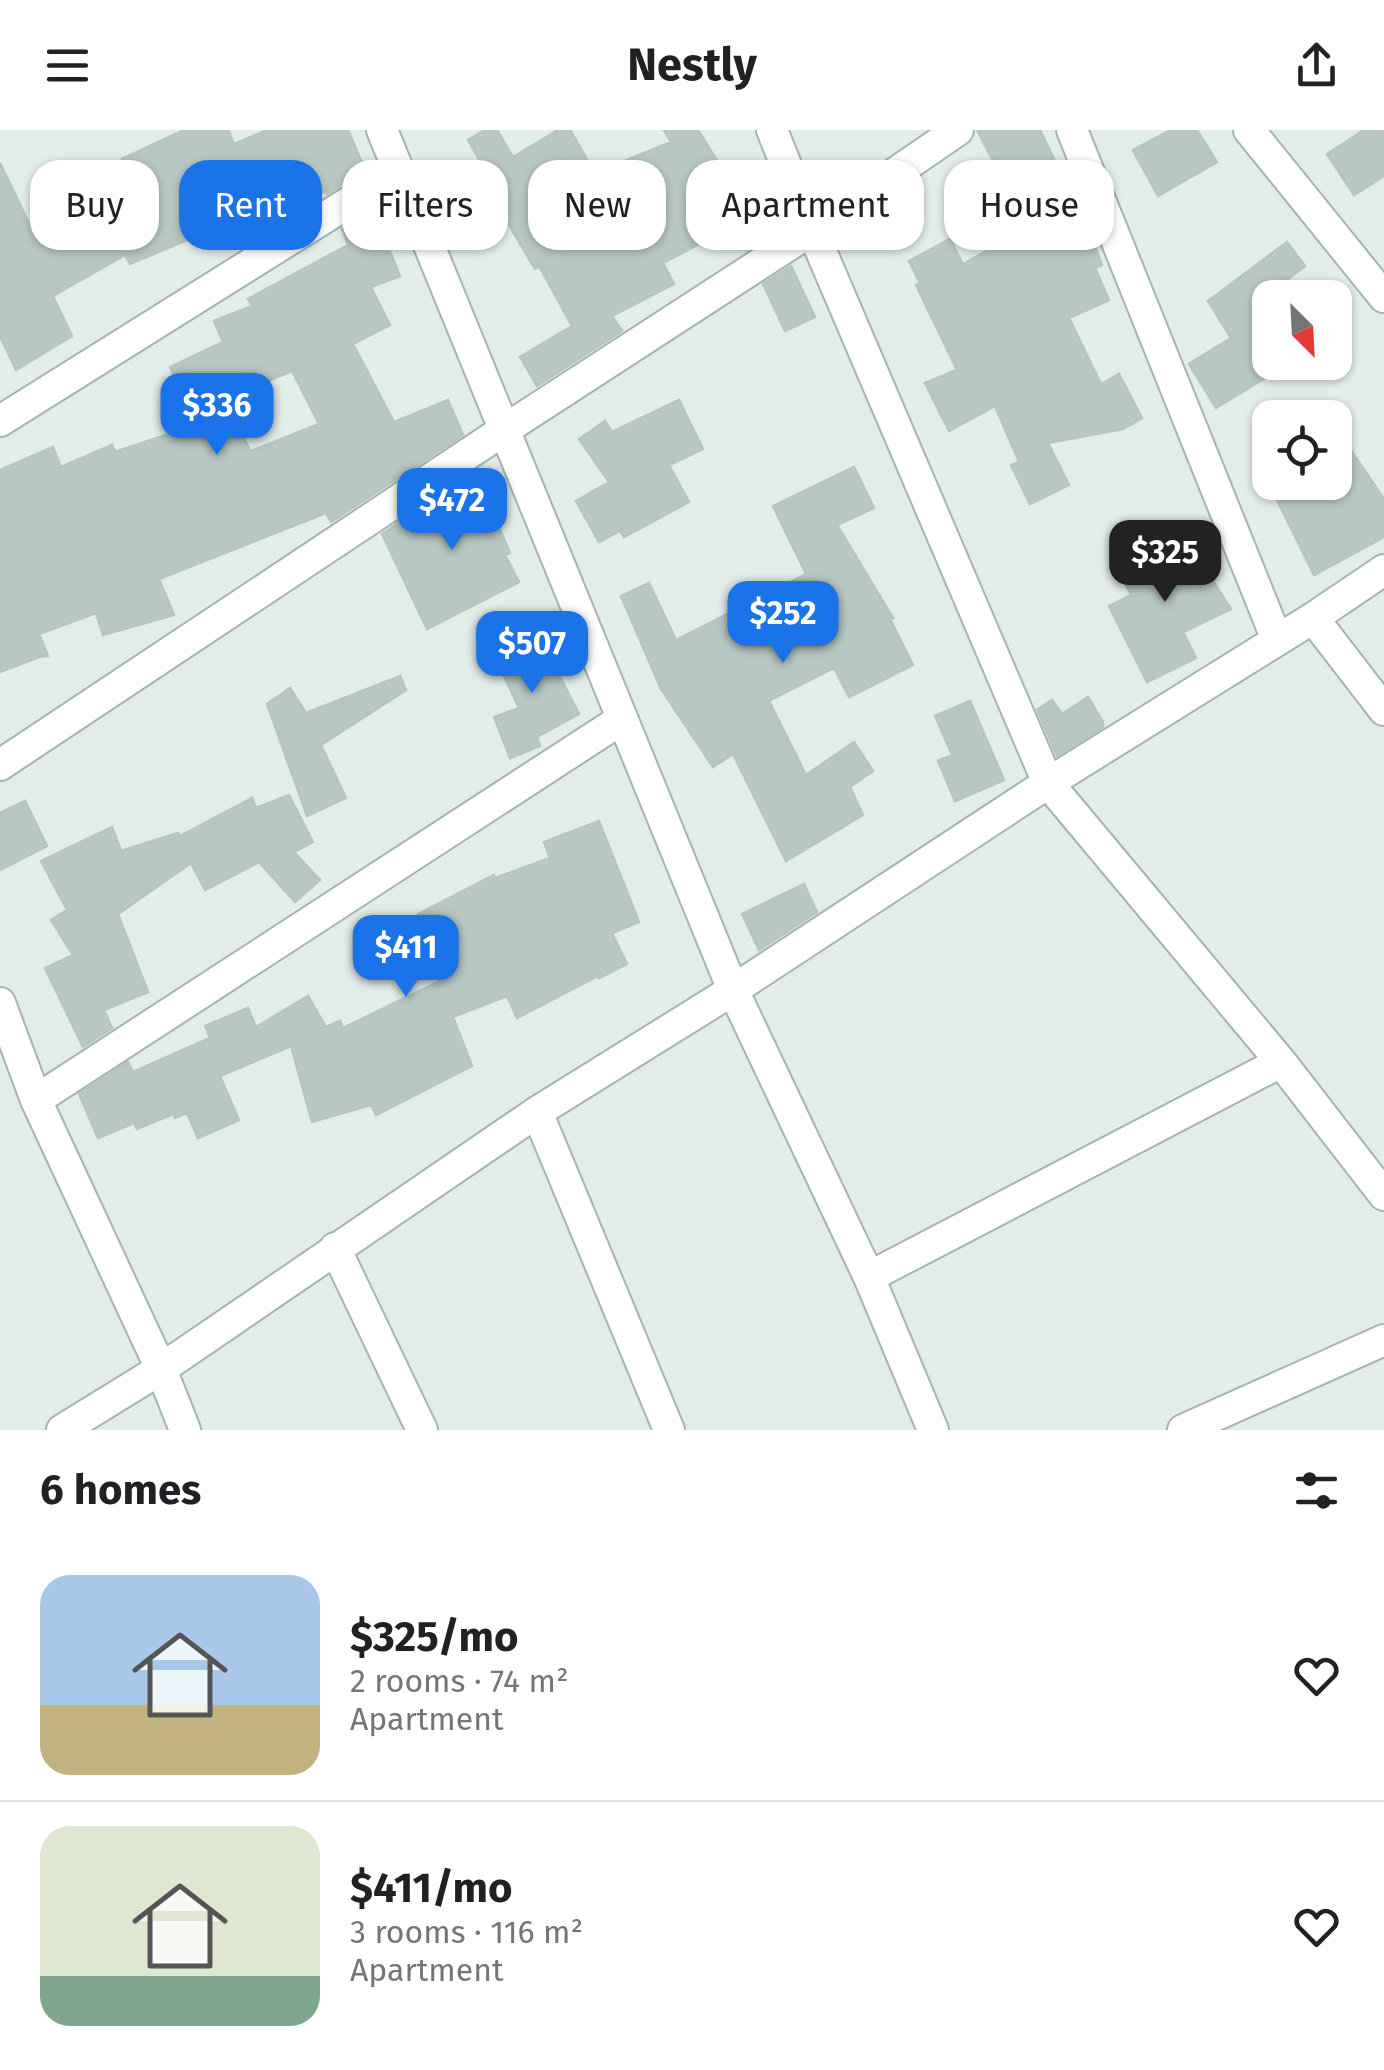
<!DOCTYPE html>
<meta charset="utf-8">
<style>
:root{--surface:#fff;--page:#f6f6f6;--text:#202124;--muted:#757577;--line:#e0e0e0;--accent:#1a73e8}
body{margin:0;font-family:"Fira Sans",sans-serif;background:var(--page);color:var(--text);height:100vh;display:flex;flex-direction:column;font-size:38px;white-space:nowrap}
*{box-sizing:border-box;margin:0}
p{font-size:32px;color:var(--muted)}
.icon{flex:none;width:55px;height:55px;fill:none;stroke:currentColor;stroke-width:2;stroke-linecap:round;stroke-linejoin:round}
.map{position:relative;height:1300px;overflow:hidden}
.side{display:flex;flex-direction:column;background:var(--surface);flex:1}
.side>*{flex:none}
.banner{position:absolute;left:30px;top:30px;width:1325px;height:90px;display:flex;gap:20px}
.needle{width:65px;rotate:156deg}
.tools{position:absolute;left:1252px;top:150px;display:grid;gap:20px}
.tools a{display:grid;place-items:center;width:100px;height:100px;border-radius:20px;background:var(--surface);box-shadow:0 2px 8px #0004;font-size:50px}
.price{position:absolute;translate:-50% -85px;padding:0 22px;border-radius:20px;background:var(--accent);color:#fff;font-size:32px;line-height:65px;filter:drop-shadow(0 2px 5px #0008)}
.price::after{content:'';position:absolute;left:50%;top:60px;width:30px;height:22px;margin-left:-15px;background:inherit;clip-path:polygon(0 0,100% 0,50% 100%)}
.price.active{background:#222;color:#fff}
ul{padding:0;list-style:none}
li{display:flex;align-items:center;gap:30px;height:250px;padding:0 40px}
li+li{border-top:2px solid var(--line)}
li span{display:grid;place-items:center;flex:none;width:280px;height:200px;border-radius:30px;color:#555}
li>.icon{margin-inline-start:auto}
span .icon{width:120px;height:120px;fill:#fffc;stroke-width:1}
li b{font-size:42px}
h2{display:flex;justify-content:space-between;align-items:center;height:120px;padding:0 40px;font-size:42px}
.pill{padding:0 35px;border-radius:30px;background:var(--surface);box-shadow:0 2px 8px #0004;font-size:35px;line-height:90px}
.pill.active{background:var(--accent);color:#fff}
header{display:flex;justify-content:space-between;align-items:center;height:130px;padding:0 40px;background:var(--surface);font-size:45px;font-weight:700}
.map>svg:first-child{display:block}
.building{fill:#b8c7c3;stroke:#b5c6c1;stroke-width:2.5;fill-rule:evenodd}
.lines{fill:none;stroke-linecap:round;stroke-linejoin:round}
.minor-casing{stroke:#a5b4b1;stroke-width:34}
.tertiary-casing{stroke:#a5b4b1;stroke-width:34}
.minor{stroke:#fff;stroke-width:30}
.tertiary{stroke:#fff;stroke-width:30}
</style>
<header><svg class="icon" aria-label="menu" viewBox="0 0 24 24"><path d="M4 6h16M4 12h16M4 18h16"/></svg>Nestly<svg class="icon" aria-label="share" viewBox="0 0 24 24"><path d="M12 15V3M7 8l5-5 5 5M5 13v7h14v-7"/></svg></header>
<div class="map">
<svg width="1384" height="1300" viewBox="0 0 1384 1300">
<rect width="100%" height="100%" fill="#e2ece9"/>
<!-- building -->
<path class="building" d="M 184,0 L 228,0 L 234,14 L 267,0 L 348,0 L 365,40 L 327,64 L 326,61 L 216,108 L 211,100 L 130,134 L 125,125 L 53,166 L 72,206 L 16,240 L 0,206 L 0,33 L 40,116 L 139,72 L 122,29 Z
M 485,0 L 497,0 L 513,27 L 558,0 L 570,0 L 595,43 L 671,12 L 664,0 L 698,0 L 744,74 L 770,61 L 786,94 L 746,120 L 734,96 L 663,133 L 674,154 L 612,186 L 622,201 L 537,256 L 520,227 L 572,196 L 539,136 L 535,139 L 480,46 L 486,42 L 468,10 Z
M 977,0 L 1040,0 L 1089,101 L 1102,135 L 1095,138 L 1109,170 L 1069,188 L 1101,254 L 1119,244 L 1142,288 L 1123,299 L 1048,313 L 1069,355 L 1030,374 L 1011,335 L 1019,332 L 995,276 L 949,301 L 925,253 L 957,240 L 916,155 L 920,153 L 909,131 L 950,109 L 963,134 L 1028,98 Z
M 1171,0 L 1197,0 L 1217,32 L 1158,66 L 1133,20 Z
M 1364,0 L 1384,0 L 1384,46 L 1354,65 L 1327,24 Z
M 373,80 L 400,146 L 371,157 L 390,195 L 353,214 L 394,292 L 448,270 L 463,305 L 331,392 L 326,383 L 159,449 L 174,485 L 103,505 L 96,483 L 39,504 L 48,526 L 42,526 L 0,542 L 0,340 L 53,317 L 61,337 L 112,315 L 115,322 L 172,303 L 167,292 L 190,281 L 170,237 L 223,212 L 214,191 L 252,176 L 248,169 L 348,115 L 342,99 ZM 292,241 L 319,294 L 251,321 L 221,270 Z
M 1287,112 L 1305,136 L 1285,151 L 1298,168 L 1270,168 L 1270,245 L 1216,278 L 1189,234 L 1231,208 L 1208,171 Z
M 791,136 L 815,187 L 785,201 L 763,154 Z
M 679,270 L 703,319 L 669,335 L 689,372 L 624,407 L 620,401 L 599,412 L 576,371 L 609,352 L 579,309 L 605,291 L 612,302 Z
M 1335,297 L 1384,369 L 1384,407 L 1314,445 L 1274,364 L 1298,352 L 1335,352 Z
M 854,337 L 874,378 L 837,395 L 893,488 L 890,489 L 913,535 L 849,567 L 834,538 L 769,571 L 806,645 L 854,612 L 873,641 L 850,657 L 863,685 L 786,731 L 733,624 L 713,637 L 661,559 L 621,466 L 649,453 L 676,510 L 806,444 L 773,376 Z
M 475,342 L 510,423 L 505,425 L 519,452 L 427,499 L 382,404 Z
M 1184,405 L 1231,479 L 1183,502 L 1196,528 L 1147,552 L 1109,476 L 1131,465 L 1117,435 Z
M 538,504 L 579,584 L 537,607 L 540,616 L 510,628 L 494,587 L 519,578 L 494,525 Z
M 400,546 L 406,560 L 321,615 L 346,668 L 307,686 L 267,574 L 290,558 L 306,583 Z
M 1088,567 L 1103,592 L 1103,597 L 1057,626 L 1037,580 L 1052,570 L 1062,584 Z
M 970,571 L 1004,650 L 955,671 L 938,631 L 952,625 L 935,586 Z
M 289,665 L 313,712 L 294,722 L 320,750 L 295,772 L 259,732 L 205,760 L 191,733 L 118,784 L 148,862 L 104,880 L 112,898 L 83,917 L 45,838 L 73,825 L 51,790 L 67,780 L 41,731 L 112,697 L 121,721 L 178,703 L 180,706 L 252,668 L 256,678 Z
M 25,671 L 47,716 L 0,740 L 0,683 Z
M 599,691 L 639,792 L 612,803 L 627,834 L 599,848 L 598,846 L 517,888 L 507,866 L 453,887 L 472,936 L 376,985 L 371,975 L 312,992 L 291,916 L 220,946 L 239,990 L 198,1008 L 187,983 L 175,988 L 173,984 L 137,999 L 134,993 L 98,1008 L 79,964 L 128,932 L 133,942 L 210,908 L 205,896 L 248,878 L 256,897 L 308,866 L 326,897 L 340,891 L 343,898 L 450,846 L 418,784 L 494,745 L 495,748 L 550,728 L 544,712 Z
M 804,754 L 817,782 L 759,820 L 742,784 Z"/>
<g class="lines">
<!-- minor casing -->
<g class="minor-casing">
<path id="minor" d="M 382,0 L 733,860 L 869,1147 L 933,1300
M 772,0 L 812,100 L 1048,653 L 1281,932 L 1384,1065
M 1072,0 L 1277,510
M 1249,0 L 1384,167
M 0,291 L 399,41
M 1313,488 L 1384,580
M 0,635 L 504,300 L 812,100 L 958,0
M 36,970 L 622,589
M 537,982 L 669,1300
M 335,1118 L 422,1300
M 869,1147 L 1281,932
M 1183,1300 L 1384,1210"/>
</g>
<!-- tertiary casing -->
<g class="tertiary-casing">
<path id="tertiary" d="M 0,873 L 36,970 L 161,1239 L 185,1300
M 62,1300 L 161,1239 L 537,982 L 733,860 L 1048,653 L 1313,488 L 1384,440"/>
</g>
<!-- minor -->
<use href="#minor" class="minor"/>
<!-- tertiary -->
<use href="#tertiary" class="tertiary"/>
</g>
</svg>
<div class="tools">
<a><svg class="needle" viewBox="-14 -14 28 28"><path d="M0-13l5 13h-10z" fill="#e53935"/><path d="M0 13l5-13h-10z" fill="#757577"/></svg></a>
<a><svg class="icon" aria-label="locate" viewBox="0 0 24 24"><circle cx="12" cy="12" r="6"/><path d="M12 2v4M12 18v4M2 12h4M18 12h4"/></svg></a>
</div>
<b class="price" style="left:217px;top:328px">$336</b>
<b class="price" style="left:452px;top:423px">$472</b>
<b class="price active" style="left:1165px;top:475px">$325</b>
<b class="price" style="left:783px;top:536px">$252</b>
<b class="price" style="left:532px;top:566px">$507</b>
<b class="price" style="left:406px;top:870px">$411</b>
<div class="banner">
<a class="pill">Buy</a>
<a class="pill active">Rent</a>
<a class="pill">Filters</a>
<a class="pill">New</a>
<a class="pill">Apartment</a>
<a class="pill">House</a>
</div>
</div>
<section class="side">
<h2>6 homes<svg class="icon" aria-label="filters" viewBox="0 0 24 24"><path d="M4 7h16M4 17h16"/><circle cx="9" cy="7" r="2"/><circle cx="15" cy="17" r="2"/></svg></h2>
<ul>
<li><span style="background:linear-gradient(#a9c7e8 65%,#c2b280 0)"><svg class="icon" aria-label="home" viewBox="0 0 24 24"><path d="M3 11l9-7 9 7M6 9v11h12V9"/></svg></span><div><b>$325/mo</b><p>2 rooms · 74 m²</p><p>Apartment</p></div><svg class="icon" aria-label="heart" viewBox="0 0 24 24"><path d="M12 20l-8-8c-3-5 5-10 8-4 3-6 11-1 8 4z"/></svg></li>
<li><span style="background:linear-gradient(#dfe7d0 75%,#7fa58c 0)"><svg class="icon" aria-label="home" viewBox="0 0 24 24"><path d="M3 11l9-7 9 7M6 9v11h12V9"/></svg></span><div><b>$411/mo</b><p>3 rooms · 116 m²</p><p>Apartment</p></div><svg class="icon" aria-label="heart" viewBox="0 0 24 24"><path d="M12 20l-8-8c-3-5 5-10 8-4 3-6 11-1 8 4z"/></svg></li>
</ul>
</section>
